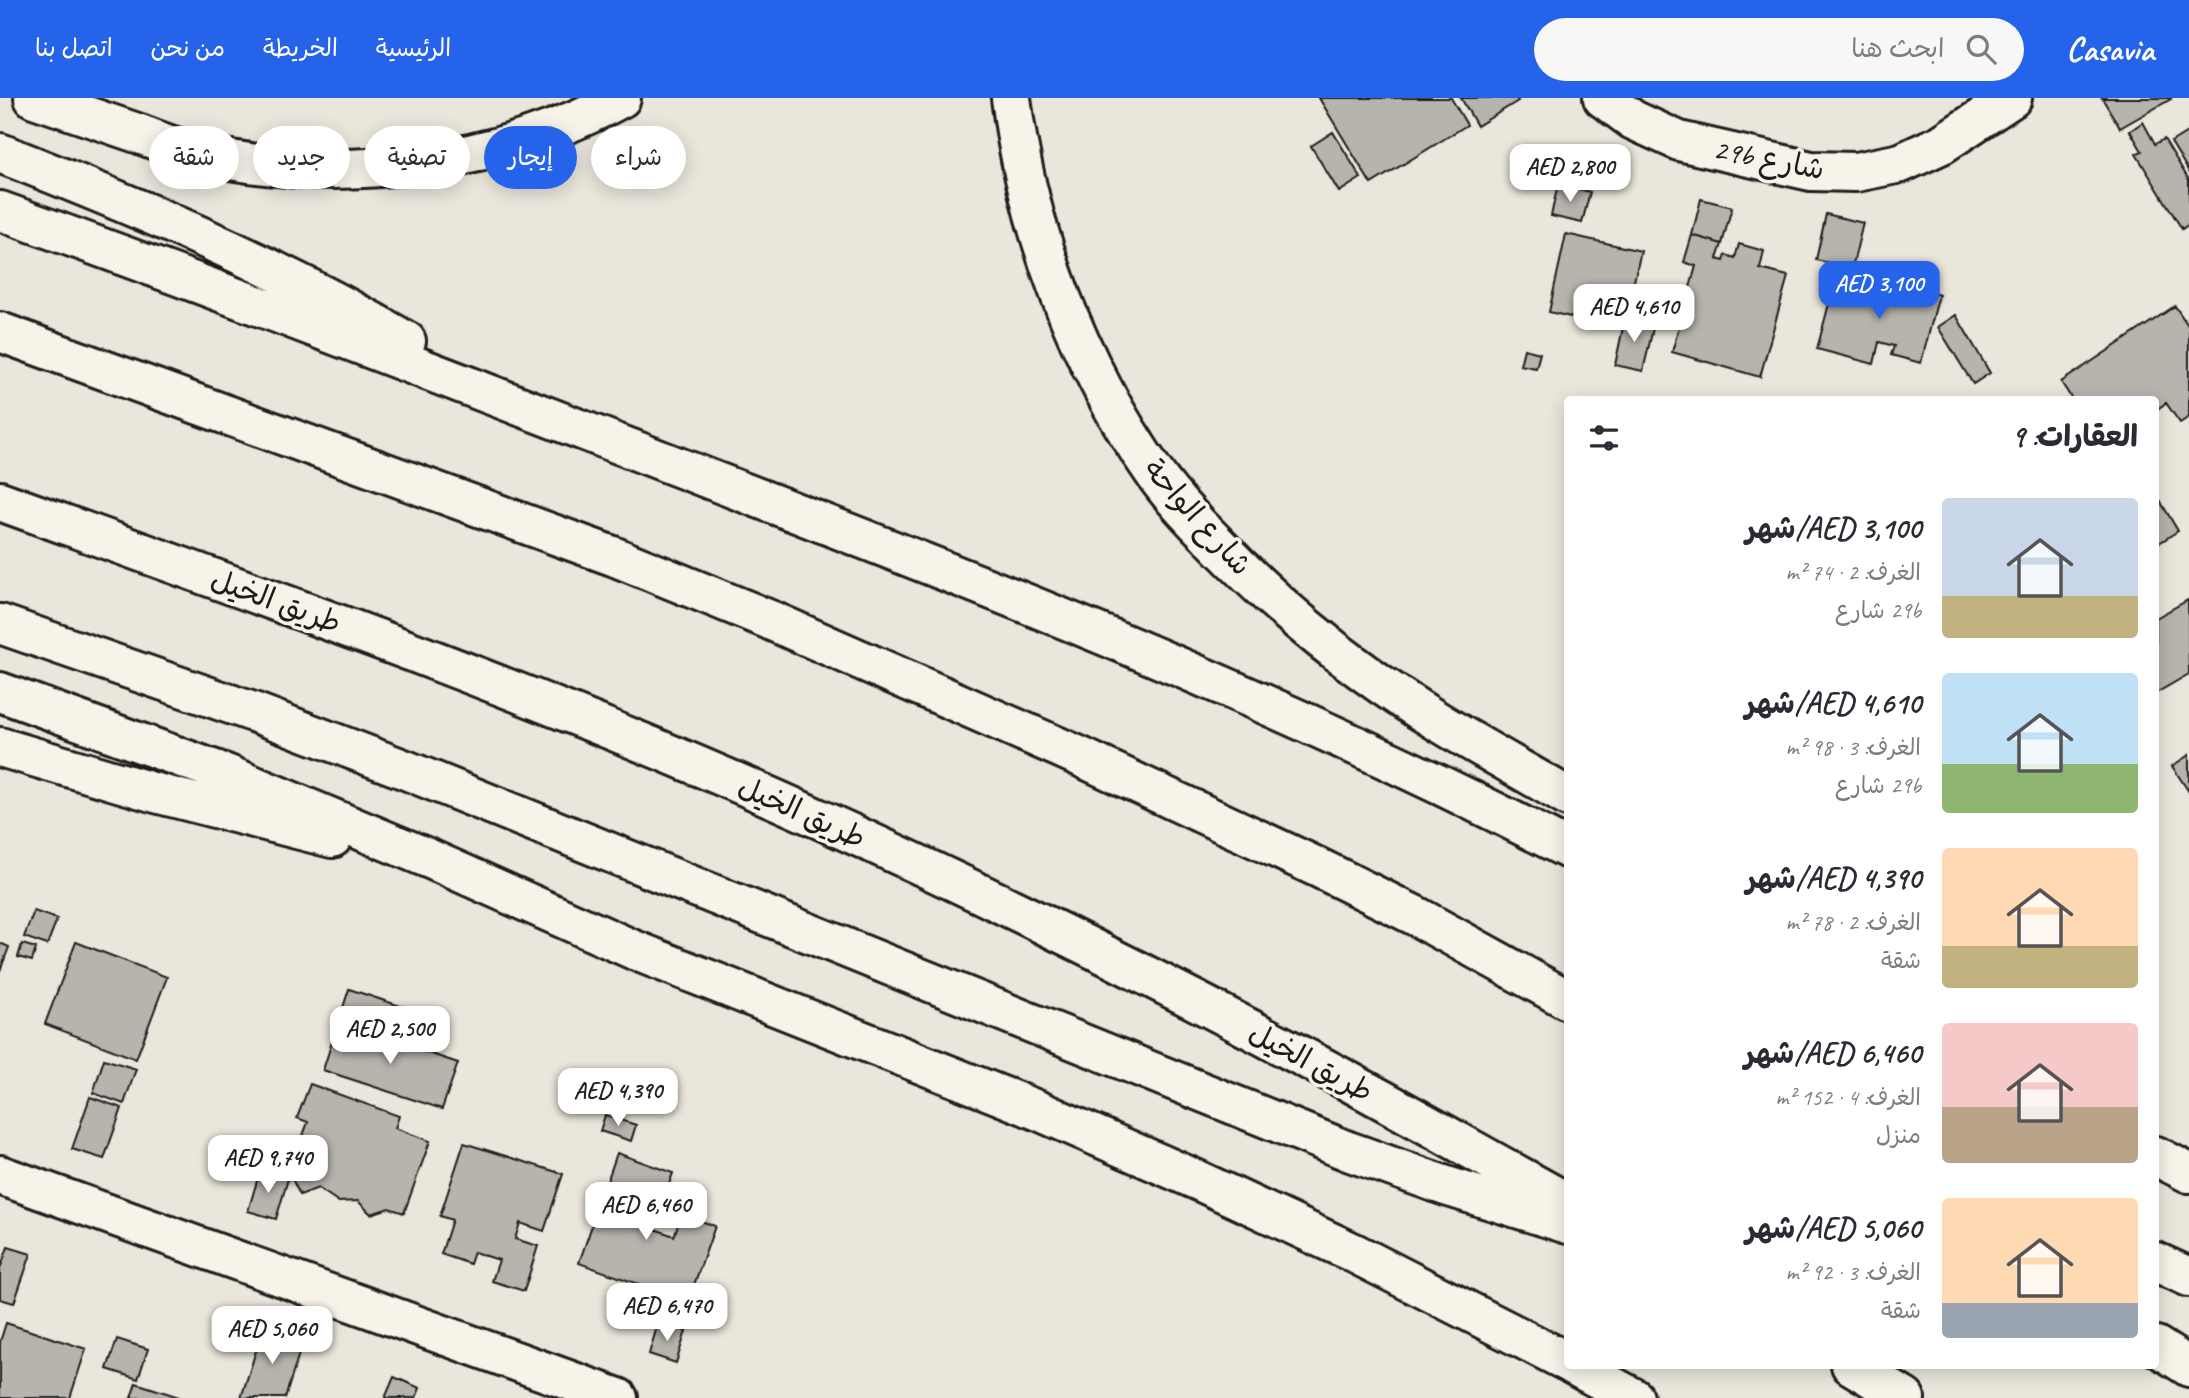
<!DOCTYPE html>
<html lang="ar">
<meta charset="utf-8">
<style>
:root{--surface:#fff;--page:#f7f7f7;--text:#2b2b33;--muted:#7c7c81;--accent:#2563eb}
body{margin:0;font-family:Caveat,"Playpen Sans Arabic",sans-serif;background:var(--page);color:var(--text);direction:rtl;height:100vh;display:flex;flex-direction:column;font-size:26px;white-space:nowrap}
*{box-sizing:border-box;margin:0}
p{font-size:23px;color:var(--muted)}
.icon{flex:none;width:38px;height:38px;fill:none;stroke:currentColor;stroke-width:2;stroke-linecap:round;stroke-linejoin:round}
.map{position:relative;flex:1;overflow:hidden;direction:ltr}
.details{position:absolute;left:1564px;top:298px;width:595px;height:973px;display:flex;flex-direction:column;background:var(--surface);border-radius:7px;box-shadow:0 4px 18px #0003;direction:rtl}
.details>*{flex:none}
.hud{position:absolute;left:21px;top:28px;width:665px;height:63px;direction:rtl;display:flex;gap:14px}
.price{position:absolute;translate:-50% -60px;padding:0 16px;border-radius:14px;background:#fff;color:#222;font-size:23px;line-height:46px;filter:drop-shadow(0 2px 4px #0008)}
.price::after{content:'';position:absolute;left:50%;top:42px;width:21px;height:16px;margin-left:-10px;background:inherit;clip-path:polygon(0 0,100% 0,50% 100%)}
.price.on{background:var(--accent);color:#fff}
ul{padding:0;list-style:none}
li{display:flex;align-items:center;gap:21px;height:175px;padding:0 21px}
li span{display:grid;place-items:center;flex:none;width:196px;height:140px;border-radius:7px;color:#555}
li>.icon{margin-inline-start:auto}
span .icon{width:84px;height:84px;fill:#fffc;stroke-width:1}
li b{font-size:30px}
h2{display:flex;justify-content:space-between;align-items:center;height:84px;padding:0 21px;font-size:30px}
.tag{padding:0 24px;border-radius:32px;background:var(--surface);box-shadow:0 4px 18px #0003;font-size:24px;line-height:63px}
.tag.on{background:var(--accent);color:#fff}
header{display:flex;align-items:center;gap:42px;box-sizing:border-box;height:98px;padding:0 35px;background:var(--accent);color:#fff}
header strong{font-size:33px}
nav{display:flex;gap:38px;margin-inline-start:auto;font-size:24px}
.search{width:490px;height:63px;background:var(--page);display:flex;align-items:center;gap:18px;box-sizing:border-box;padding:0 24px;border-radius:38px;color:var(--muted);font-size:26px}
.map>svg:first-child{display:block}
.building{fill:#b6b4ac;stroke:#1c1c1c;stroke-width:2}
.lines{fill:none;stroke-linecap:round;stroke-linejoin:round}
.minor-casing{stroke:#1c1c1c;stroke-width:44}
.highway-casing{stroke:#1c1c1c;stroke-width:44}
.minor{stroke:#f7f3e8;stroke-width:38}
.highway{stroke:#f7f3e8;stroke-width:38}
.labels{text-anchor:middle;stroke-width:7;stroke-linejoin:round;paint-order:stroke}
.street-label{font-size:30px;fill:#1c1c1c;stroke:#f7f3e8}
</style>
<header>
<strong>Casavia</strong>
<div class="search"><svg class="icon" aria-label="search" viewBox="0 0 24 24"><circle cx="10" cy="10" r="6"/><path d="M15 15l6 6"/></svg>ابحث هنا</div>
<nav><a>الرئيسية</a><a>الخريطة</a><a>من نحن</a><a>اتصل بنا</a></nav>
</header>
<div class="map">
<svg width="2189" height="1300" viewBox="0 0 2189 1300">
<rect width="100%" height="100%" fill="#eae6dc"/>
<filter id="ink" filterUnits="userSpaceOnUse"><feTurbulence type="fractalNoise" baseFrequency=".0143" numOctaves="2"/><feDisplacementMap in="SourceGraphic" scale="14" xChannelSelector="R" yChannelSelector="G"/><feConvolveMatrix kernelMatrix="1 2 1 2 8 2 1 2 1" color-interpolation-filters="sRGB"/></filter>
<g filter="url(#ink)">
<!-- building -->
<path class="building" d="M 1319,0 L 1451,0 L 1467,27 L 1371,86 Z
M 1461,0 L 1516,0 L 1518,3 L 1477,28 Z
M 2102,0 L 2170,0 L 2171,1 L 2120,30 Z
M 2143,24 L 2155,46 L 2164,41 L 2189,82 L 2189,126 L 2182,131 L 2136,56 L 2142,53 L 2130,33 Z
M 2189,33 L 2189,74 L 2171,44 Z
M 1333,34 L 1361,80 L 1339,94 L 1311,48 Z
M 1558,86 L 1590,94 L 1582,125 L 1551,118 Z
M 1701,101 L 1732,109 L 1722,146 L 1692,137 Z
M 1826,116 L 1863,125 L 1852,170 L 1816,162 Z
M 1566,136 L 1641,153 L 1623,231 L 1549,214 Z
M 1692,137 L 1722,146 L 1717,161 L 1724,163 L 1726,157 L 1735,160 L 1739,146 L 1764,153 L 1760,171 L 1788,178 L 1760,279 L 1672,254 L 1696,168 L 1684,164 Z
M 1894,177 L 1927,186 L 1926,193 L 1939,197 L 1921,265 L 1891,257 L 1894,248 L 1879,244 L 1874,266 L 1817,251 L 1835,183 L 1889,197 Z
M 2175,208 L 2189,229 L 2189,319 L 2180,325 L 2166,305 L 2156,312 L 2156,301 L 2072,301 L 2061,284 Z
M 1956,217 L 1990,275 L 1973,286 L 1938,229 Z
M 1625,220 L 1654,226 L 1643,273 L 1615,267 Z
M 1524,251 L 1540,255 L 1536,270 L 1520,267 Z
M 2156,396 L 2178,433 L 2156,447 Z
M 2188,502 L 2189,576 L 2156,595 L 2156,520 Z
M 2189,657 L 2189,694 L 2172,668 Z
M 34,813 L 57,821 L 47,847 L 24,839 Z
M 76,844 L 167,879 L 136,961 L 45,926 Z
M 0,845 L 9,849 L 0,873 Z
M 22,846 L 36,850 L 32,863 L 18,859 Z
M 349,891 L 415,913 L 404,946 L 338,925 Z
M 338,925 L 458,965 L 442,1011 L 323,972 Z
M 104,961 L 136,971 L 124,1006 L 93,995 Z
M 310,986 L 399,1018 L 395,1030 L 430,1043 L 404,1115 L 389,1110 L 371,1116 L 358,1103 L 339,1104 L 318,1090 L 300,1097 L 289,1075 L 308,1024 L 297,1020 Z
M 90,999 L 122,1010 L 104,1061 L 72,1051 Z
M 605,1017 L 636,1027 L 631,1043 L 600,1033 Z
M 464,1045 L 563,1076 L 544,1133 L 520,1125 L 515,1141 L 538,1148 L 524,1193 L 492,1183 L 499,1162 L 474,1154 L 470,1166 L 441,1156 L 452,1122 L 440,1118 Z
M 617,1055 L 673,1075 L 663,1103 L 644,1096 L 635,1124 L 674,1138 L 682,1116 L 715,1128 L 679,1229 L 635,1214 L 644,1188 L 579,1165 Z
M 260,1073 L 288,1081 L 276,1121 L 248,1113 Z
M 8,1149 L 31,1156 L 14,1205 L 0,1201 L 0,1171 Z
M 6,1225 L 86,1251 L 70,1300 L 0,1300 L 0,1244 Z
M 658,1225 L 686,1233 L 676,1265 L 649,1256 Z
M 263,1231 L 303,1243 L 285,1300 L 241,1300 Z
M 117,1241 L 148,1251 L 138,1281 L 107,1271 Z
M 394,1279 L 420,1290 L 416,1300 L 385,1300 Z
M 136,1285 L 182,1300 L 131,1300 Z"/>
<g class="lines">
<!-- minor casing -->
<g class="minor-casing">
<path id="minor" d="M 34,0 C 69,12 105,24 140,36 C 158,43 177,51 196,55 C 337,88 493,69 621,0
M 1011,0 C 1028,134 1077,265 1155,376 C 1171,399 1191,420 1211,440 C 1258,489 1309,535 1365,575 C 1429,622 1500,659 1568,699
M 1603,0 L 1633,22 L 1679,43 L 1811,73 L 1856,74 L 1901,65 L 1942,46 L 2012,0
M 0,1077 L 618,1300"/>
</g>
<!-- highway casing -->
<g class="highway-casing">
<path id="highway" d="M 0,55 C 138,109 278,168 406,243
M 0,113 C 238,198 473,290 709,381 C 1000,493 1291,607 1568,751
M 0,234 L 613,458 L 770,522 L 1081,659 L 1317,769 L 1416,818 L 1568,902
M 0,403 C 271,501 543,597 806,715 C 969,788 1130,867 1288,951 C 1382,1000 1475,1054 1568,1105
M 0,526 L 256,615 L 406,672 L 1348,1053 L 1446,1088 L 1568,1126
M 0,594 L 226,676 L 430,761 L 634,852 L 1037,1012 L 1197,1082 L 1354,1155 L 1568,1264
M 0,649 L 152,694 L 332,740
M 2156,1058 L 2189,1075
M 2156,1164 L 2189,1179
M 2156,1248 L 2189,1269
M 1573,1267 L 1634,1300
M 1851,1267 L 1905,1300"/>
</g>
<!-- minor -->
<use href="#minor" class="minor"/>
<!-- highway -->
<use href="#highway" class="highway"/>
</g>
</g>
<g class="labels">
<!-- street labels -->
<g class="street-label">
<text transform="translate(1769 61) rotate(11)" y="10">29b شارع</text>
<text transform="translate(1198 419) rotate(48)" y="10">شارع الواحة</text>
<text transform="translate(276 503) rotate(20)" y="10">طريق الخيل</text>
<text transform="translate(802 714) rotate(24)" y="10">طريق الخيل</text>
<text transform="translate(1311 964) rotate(28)" y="10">طريق الخيل</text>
</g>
</g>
</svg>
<b class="price" style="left:1570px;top:106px">AED 2,800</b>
<b class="price on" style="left:1879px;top:223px">AED 3,100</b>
<b class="price" style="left:1634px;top:246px">AED 4,610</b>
<b class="price" style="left:390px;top:968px">AED 2,500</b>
<b class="price" style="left:618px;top:1030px">AED 4,390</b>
<b class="price" style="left:268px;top:1097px">AED 9,740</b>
<b class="price" style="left:646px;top:1144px">AED 6,460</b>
<b class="price" style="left:667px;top:1245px">AED 6,470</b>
<b class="price" style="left:272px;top:1268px">AED 5,060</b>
<div class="hud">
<a class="tag">شراء</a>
<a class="tag on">إيجار</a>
<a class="tag">تصفية</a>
<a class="tag">جديد</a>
<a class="tag">شقة</a>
</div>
<section class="details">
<h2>العقارات: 9<svg class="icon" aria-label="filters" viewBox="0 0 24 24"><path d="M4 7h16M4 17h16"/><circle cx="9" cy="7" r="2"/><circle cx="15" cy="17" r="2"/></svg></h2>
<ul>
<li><span style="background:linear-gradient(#c9d6e8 70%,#c2b280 0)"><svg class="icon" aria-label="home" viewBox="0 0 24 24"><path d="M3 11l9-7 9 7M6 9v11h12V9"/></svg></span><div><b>AED 3,100/شهر</b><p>الغرف: 2 · 74 m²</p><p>29b شارع</p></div></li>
<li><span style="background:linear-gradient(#bfe0f5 65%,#8fb573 0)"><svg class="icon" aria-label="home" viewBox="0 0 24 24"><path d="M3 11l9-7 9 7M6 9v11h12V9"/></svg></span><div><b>AED 4,610/شهر</b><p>الغرف: 3 · 98 m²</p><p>29b شارع</p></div></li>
<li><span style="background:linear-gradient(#ffd9b3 70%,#c2b280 0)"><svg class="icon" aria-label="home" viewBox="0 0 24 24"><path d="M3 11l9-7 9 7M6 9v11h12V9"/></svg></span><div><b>AED 4,390/شهر</b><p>الغرف: 2 · 78 m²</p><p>شقة</p></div></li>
<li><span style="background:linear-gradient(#f6c9c9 60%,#b9a48a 0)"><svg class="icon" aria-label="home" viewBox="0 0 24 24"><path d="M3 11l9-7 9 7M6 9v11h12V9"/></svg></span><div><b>AED 6,460/شهر</b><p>الغرف: 4 · 152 m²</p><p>منزل</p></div></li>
<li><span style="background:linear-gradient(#ffd9b3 75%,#9aa5b1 0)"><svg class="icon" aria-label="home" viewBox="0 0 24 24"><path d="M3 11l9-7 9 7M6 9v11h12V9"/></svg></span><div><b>AED 5,060/شهر</b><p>الغرف: 3 · 92 m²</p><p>شقة</p></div></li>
</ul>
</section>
</div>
